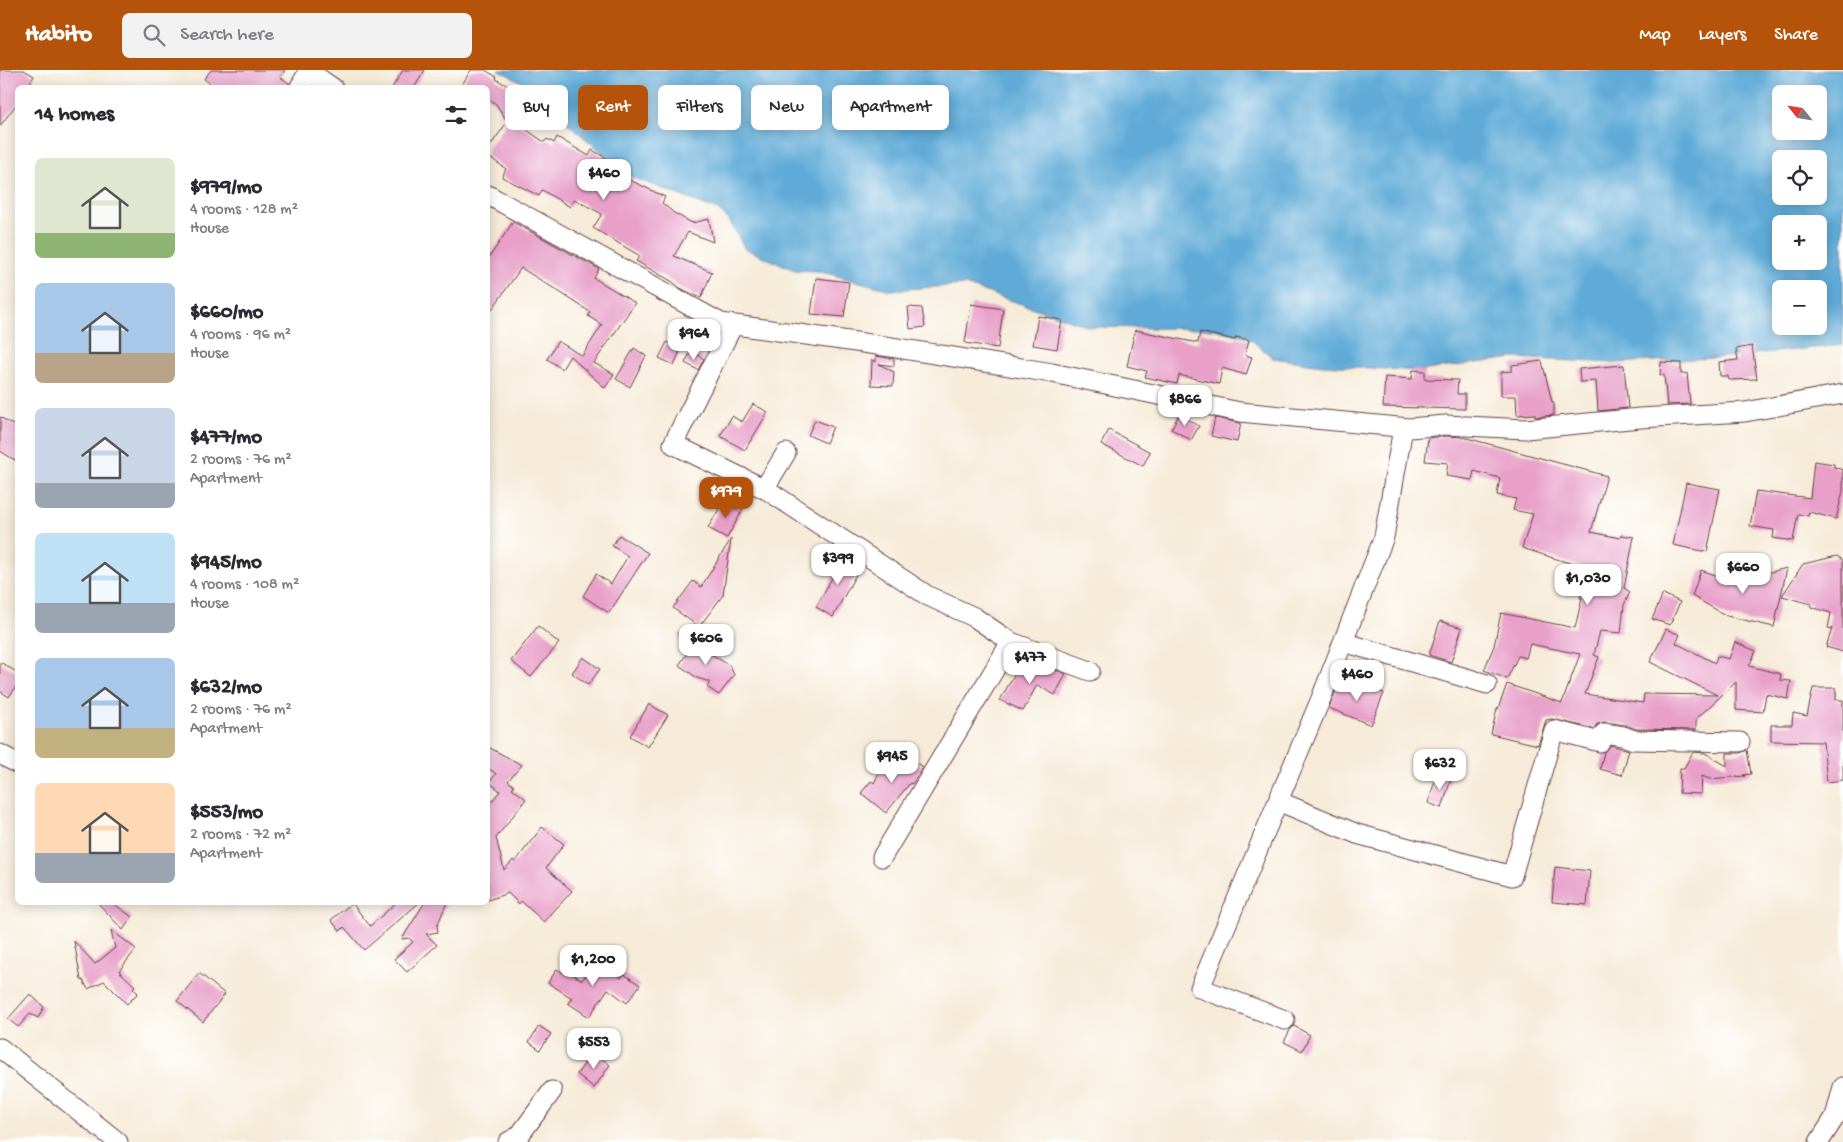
<!DOCTYPE html>
<meta charset="utf-8">
<style>
:root{--surface:#fff;--page:#f2f2f3;--text:#2b2b33;--muted:#7c7c81;--accent:#b45309}
body{margin:0;font-family:"Gochi Hand",sans-serif;background:var(--page);color:var(--text);height:100vh;display:flex;flex-direction:column;font-size:19px;white-space:nowrap}
*{box-sizing:border-box;margin:0}
p{font-size:16px;color:var(--muted)}
.icon{flex:none;width:28px;height:28px;fill:none;stroke:currentColor;stroke-width:2;stroke-linecap:round;stroke-linejoin:round}
.map{position:relative;flex:1;overflow:hidden}
.side{position:absolute;left:15px;top:15px;width:475px;height:820px;display:flex;flex-direction:column;background:var(--surface);border-radius:8px;box-shadow:0 2px 12px #0003}
.side>*{flex:none}
.guide{position:absolute;left:505px;top:15px;width:475px;height:45px;display:flex;gap:10px}
.needle{width:32px;rotate:300deg}
.controls{position:absolute;left:1772px;top:15px;display:grid;gap:10px}
.controls a{display:grid;place-items:center;width:55px;height:55px;border-radius:8px;background:var(--surface);box-shadow:0 2px 12px #0003;font-size:25px}
.price{position:absolute;translate:-50% -42px;padding:0 11px;border-radius:10px;background:#fff;color:#222;font-size:16px;line-height:32px;filter:drop-shadow(0 1px 2px #0008)}
.price::after{content:'';position:absolute;left:50%;top:30px;width:15px;height:11px;margin-left:-8px;background:inherit;clip-path:polygon(0 0,100% 0,50% 100%)}
.price.selected{background:var(--accent);color:#fff}
ul{padding:0;list-style:none}
li{display:flex;align-items:center;gap:15px;height:125px;padding:0 20px}
li span{display:grid;place-items:center;flex:none;width:140px;height:100px;border-radius:8px;color:#555}
li>.icon{margin-inline-start:auto}
span .icon{width:60px;height:60px;fill:#fffc;stroke-width:1}
li b{font-size:21px}
h2{display:flex;justify-content:space-between;align-items:center;height:60px;padding:0 20px;font-size:21px}
.tag{padding:0 18px;border-radius:8px;background:var(--surface);box-shadow:0 2px 12px #0003;font-size:18px;line-height:45px}
.tag.selected{background:var(--accent);color:#fff}
header{display:flex;align-items:center;gap:30px;box-sizing:border-box;height:70px;padding:0 25px;background:var(--accent);color:#fff}
header strong{font-size:24px}
nav{display:flex;gap:28px;margin-inline-start:auto;font-size:18px}
.search{width:350px;height:45px;background:var(--page);display:flex;align-items:center;gap:12px;box-sizing:border-box;padding:0 18px;border-radius:8px;color:var(--muted);font-size:19px}
.map>svg:first-child{display:block}
.water{fill:#5faad7;stroke:#546481;fill-rule:evenodd}
.building{fill:#e8a0c9}
.lines{fill:none;stroke-linecap:round;stroke-linejoin:round}
.street-casing{stroke:#643e45;stroke-width:21}
.street{stroke:#fff;stroke-width:19}
</style>
<header>
<strong>Habito</strong>
<div class="search"><svg class="icon" aria-label="search" viewBox="0 0 24 24"><circle cx="10" cy="10" r="6"/><path d="M15 15l6 6"/></svg>Search here</div>
<nav><a>Map</a><a>Layers</a><a>Share</a></nav>
</header>
<div class="map">
<svg width="1843" height="1072" viewBox="0 0 1843 1072">
<rect width="100%" height="100%" fill="#fff"/>
<filter id="ink" filterUnits="userSpaceOnUse"><feTurbulence type="fractalNoise" baseFrequency=".02" numOctaves="2"/><feDisplacementMap in="SourceGraphic" scale="10" xChannelSelector="R" yChannelSelector="G"/><feConvolveMatrix kernelMatrix="1 2 1 2 8 2 1 2 1" color-interpolation-filters="sRGB"/></filter>
<filter id="wash" filterUnits="userSpaceOnUse"><feTurbulence type="fractalNoise" baseFrequency=".0096" numOctaves="4" result="noise"/><feDisplacementMap in="SourceGraphic" scale="20" xChannelSelector="R" yChannelSelector="G"/><feGaussianBlur stdDeviation="1.12" result="paint"/><feColorMatrix in="noise" values="0 0 0 0 0 0 0 0 0 0 0 0 0 0 0 0 0 1.4 0 .05"/><feComposite in="paint" operator="in"/></filter>
<g filter="url(#wash)">
<rect width="100%" height="100%" fill="#f6ebd8"/>
<!-- water -->
<path class="water" d="M 498,0 L 1843,0 L 1843,275 L 1715,288 L 1614,293 L 1513,288 L 1419,301 L 1322,295 L 1273,288 L 1248,267 L 1213,259 L 1090,257 L 965,215 L 891,220 L 817,201 L 795,200 L 745,179 L 729,150 L 718,140 L 631,107 L 565,51 L 522,12 ZM 1781,24 L 1819,24 L 1819,61 L 1781,61 ZM 1781,89 L 1819,89 L 1819,126 L 1781,126 ZM 1781,154 L 1819,154 L 1819,191 L 1781,191 ZM 1781,219 L 1819,219 L 1819,256 L 1781,256 Z"/>
<g id="blocks">
<!-- building -->
<path class="building" d="M 0,0 L 24,0 L 34,6 L 27,18 L 18,18 L 18,32 L 0,56 Z
M 211,0 L 285,0 L 280,7 L 289,13 L 288,18 L 217,18 L 204,9 Z
M 403,0 L 425,0 L 414,18 L 392,18 Z
M 471,0 L 485,0 L 497,7 L 496,9 L 525,26 L 519,38 L 505,48 L 496,34 L 488,28 L 488,18 L 460,18 Z
M 510,48 L 544,72 L 547,69 L 554,73 L 557,67 L 589,86 L 592,80 L 612,91 L 607,99 L 665,127 L 662,133 L 674,143 L 692,153 L 709,149 L 713,172 L 688,162 L 674,186 L 712,202 L 701,228 L 680,218 L 673,212 L 636,191 L 640,186 L 593,158 L 602,144 L 574,129 L 570,137 L 542,120 L 539,126 L 502,107 L 506,99 L 488,86 L 488,79 Z
M 513,152 L 599,199 L 594,208 L 635,233 L 594,293 L 614,304 L 605,318 L 570,286 L 562,299 L 547,289 L 558,271 L 582,286 L 602,255 L 588,246 L 590,242 L 555,219 L 521,198 L 488,245 L 488,189 Z
M 816,208 L 849,212 L 844,247 L 811,244 Z
M 971,234 L 1003,239 L 998,278 L 965,273 Z
M 908,237 L 922,238 L 925,257 L 910,259 Z
M 1038,246 L 1062,250 L 1057,279 L 1033,275 Z
M 1135,260 L 1198,273 L 1200,262 L 1235,270 L 1236,267 L 1249,270 L 1245,285 L 1252,287 L 1246,305 L 1222,298 L 1219,314 L 1179,305 L 1177,314 L 1145,307 L 1147,301 L 1127,296 Z
M 667,272 L 681,279 L 674,295 L 659,288 Z
M 1752,276 L 1757,309 L 1729,310 L 1728,306 L 1720,306 L 1719,292 L 1738,290 L 1736,279 Z
M 634,278 L 646,286 L 630,317 L 616,309 Z
M 691,281 L 704,289 L 698,300 L 685,293 Z
M 876,286 L 894,289 L 894,296 L 879,294 L 894,302 L 893,316 L 871,315 L 872,290 L 876,292 Z
M 1542,291 L 1552,332 L 1554,332 L 1554,345 L 1535,347 L 1535,344 L 1517,345 L 1516,326 L 1501,326 L 1501,302 L 1512,301 L 1512,295 Z
M 1661,292 L 1681,293 L 1681,304 L 1687,303 L 1690,334 L 1667,335 L 1664,305 L 1660,305 Z
M 1624,295 L 1628,338 L 1598,341 L 1596,311 L 1580,312 L 1579,299 Z
M 1413,300 L 1425,301 L 1425,309 L 1458,310 L 1457,324 L 1465,324 L 1465,339 L 1383,337 L 1385,307 L 1412,309 Z
M 753,334 L 768,342 L 745,380 L 720,366 L 732,346 L 742,352 Z
M 1179,345 L 1199,356 L 1191,370 L 1171,359 Z
M 0,347 L 18,358 L 18,392 L 0,381 Z
M 1215,348 L 1241,353 L 1237,372 L 1211,366 Z
M 815,350 L 833,357 L 826,373 L 808,365 Z
M 1109,360 L 1150,382 L 1143,396 L 1101,374 Z
M 1446,366 L 1463,367 L 1607,406 L 1591,462 L 1620,468 L 1621,465 L 1634,467 L 1624,518 L 1630,522 L 1624,535 L 1621,563 L 1600,561 L 1594,585 L 1599,587 L 1585,624 L 1643,633 L 1644,624 L 1717,625 L 1650,592 L 1666,559 L 1680,565 L 1676,573 L 1715,593 L 1717,586 L 1729,589 L 1735,572 L 1756,581 L 1749,596 L 1781,604 L 1780,610 L 1791,611 L 1788,629 L 1766,624 L 1763,642 L 1736,640 L 1736,612 L 1696,649 L 1696,660 L 1636,659 L 1625,655 L 1605,652 L 1597,654 L 1594,659 L 1552,649 L 1546,650 L 1538,675 L 1491,664 L 1497,639 L 1498,639 L 1507,614 L 1562,633 L 1580,584 L 1530,574 L 1526,588 L 1518,586 L 1507,609 L 1484,600 L 1494,576 L 1501,543 L 1575,558 L 1582,528 L 1580,528 L 1588,499 L 1522,478 L 1533,444 L 1513,440 L 1516,429 L 1497,425 L 1500,408 L 1474,401 L 1472,410 L 1446,406 L 1448,393 L 1425,391 L 1428,368 Z
M 1814,391 L 1834,394 L 1834,397 L 1843,400 L 1843,421 L 1836,449 L 1809,442 L 1808,446 L 1798,444 L 1793,471 L 1773,468 L 1774,460 L 1750,456 L 1756,421 L 1810,428 Z
M 1686,413 L 1720,419 L 1707,482 L 1673,475 Z
M 725,429 L 743,439 L 727,468 L 708,458 Z
M 619,465 L 648,483 L 609,543 L 583,526 L 596,504 L 611,514 L 628,486 L 612,476 Z
M 731,469 L 723,525 L 699,557 L 673,538 L 693,511 L 701,517 Z
M 844,486 L 861,495 L 833,547 L 816,537 Z
M 1837,486 L 1843,490 L 1843,582 L 1826,577 L 1832,559 L 1828,558 L 1831,543 L 1811,537 L 1811,534 L 1782,526 L 1803,494 Z
M 1744,498 L 1768,505 L 1770,502 L 1787,498 L 1774,557 L 1727,546 L 1692,526 L 1701,500 L 1739,513 Z
M 1663,524 L 1680,532 L 1670,555 L 1652,549 Z
M 1440,551 L 1462,558 L 1451,592 L 1429,585 Z
M 538,556 L 559,573 L 531,607 L 511,591 Z
M 678,563 L 730,596 L 734,605 L 719,625 L 707,617 L 710,612 L 697,608 L 679,595 L 686,585 Z
M 583,587 L 600,599 L 588,615 L 572,603 Z
M 1022,591 L 1046,605 L 1050,598 L 1066,604 L 1055,625 L 1037,615 L 1023,641 L 1000,630 Z
M 0,592 L 18,603 L 18,614 L 9,627 L 0,621 Z
M 1340,610 L 1358,617 L 1359,614 L 1384,623 L 1371,655 L 1329,638 Z
M 1813,618 L 1836,618 L 1836,630 L 1843,630 L 1843,710 L 1827,712 L 1823,672 L 1771,671 L 1771,655 L 1792,655 L 1793,643 L 1807,646 Z
M 649,634 L 668,645 L 648,677 L 630,666 Z
M 1611,675 L 1629,680 L 1622,705 L 1600,699 L 1604,682 Z
M 488,677 L 522,695 L 508,711 L 514,716 L 512,718 L 526,729 L 496,768 L 504,800 L 513,790 L 515,792 L 542,757 L 564,774 L 546,798 L 572,821 L 544,852 L 521,831 L 519,834 L 508,823 L 488,830 L 488,736 L 500,721 L 489,712 L 496,704 L 488,698 Z
M 1747,680 L 1751,704 L 1743,705 L 1745,706 L 1709,709 L 1702,706 L 1701,724 L 1679,723 L 1680,698 L 1684,698 L 1693,682 L 1705,683 L 1727,696 L 1727,683 L 1740,683 Z
M 905,687 L 923,697 L 912,714 L 910,713 L 886,743 L 861,723 L 871,711 L 874,713 L 882,697 L 895,704 Z
M 1437,704 L 1451,709 L 1442,738 L 1428,733 Z
M 1555,797 L 1590,801 L 1587,835 L 1552,832 Z
M 97,832 L 112,832 L 132,847 L 123,860 Z
M 397,832 L 420,832 L 364,880 L 344,857 L 340,861 L 331,850 L 352,833 L 370,856 Z
M 425,832 L 447,832 L 437,856 L 438,862 L 426,864 L 437,875 L 407,902 L 394,889 L 413,872 L 409,868 L 402,869 Z
M 111,860 L 136,879 L 119,901 L 135,916 L 133,918 L 138,923 L 127,934 L 104,911 L 88,919 L 83,910 L 81,910 L 74,871 L 95,894 L 115,878 Z
M 599,890 L 621,908 L 624,904 L 640,915 L 627,933 L 608,919 L 589,947 L 568,933 L 572,928 L 548,913 L 557,899 L 563,903 L 566,900 L 582,910 Z
M 199,903 L 225,924 L 203,952 L 177,931 Z
M 30,924 L 44,937 L 38,948 L 30,944 L 18,957 L 8,949 Z
M 539,956 L 551,964 L 540,980 L 529,972 Z
M 1294,956 L 1310,965 L 1302,981 L 1284,972 L 1290,960 Z
M 593,982 L 610,995 L 594,1018 L 577,1004 Z"/>
</g>
</g>
<g filter="url(#ink)">
<use href="#blocks" fill-opacity="0" stroke="#643e45" stroke-width="1"/>
<g class="lines">
<!-- street casing -->
<g class="street-casing">
<path id="street" d="M 307,0 L 333,18
M 299,18 L 309,1
M 488,125 L 721,253 L 891,277 L 1052,303 L 1240,342 L 1409,358 L 1446,355 L 1526,359 L 1640,348 L 1745,342 L 1843,324
M 733,255 L 673,374 L 767,420 L 928,526 L 974,547 L 1011,572 L 1090,601
M 1403,358 L 1384,467 L 1320,631 L 1278,731 L 1357,764 L 1512,806 L 1554,660 L 1600,672 L 1604,663 L 1623,666 L 1634,670 L 1740,672
M 764,419 L 786,383
M 1343,572 L 1487,614
M 0,684 L 18,694
M 1278,731 L 1200,918 L 1285,950
M 882,787 L 1011,572
M 0,978 L 118,1072
M 508,1072 L 519,1066 L 552,1021
M 1819,1072 L 1835,1047 L 1843,1017"/>
</g>
<!-- street -->
<use href="#street" class="street"/>
</g>
</g>
</svg>
<div class="controls">
<a><svg class="needle" viewBox="-14 -14 28 28"><path d="M0-13l5 13h-10z" fill="#e53935"/><path d="M0 13l5-13h-10z" fill="#7c7c81"/></svg></a>
<a><svg class="icon" aria-label="locate" viewBox="0 0 24 24"><circle cx="12" cy="12" r="6"/><path d="M12 2v4M12 18v4M2 12h4M18 12h4"/></svg></a>
<a>+</a>
<a>−</a>
</div>
<b class="price" style="left:604px;top:131px">$460</b>
<b class="price" style="left:694px;top:291px">$964</b>
<b class="price" style="left:1185px;top:357px">$866</b>
<b class="price selected" style="left:726px;top:449px">$979</b>
<b class="price" style="left:838px;top:516px">$399</b>
<b class="price" style="left:1743px;top:525px">$660</b>
<b class="price" style="left:1588px;top:536px">$1,030</b>
<b class="price" style="left:706px;top:596px">$606</b>
<b class="price" style="left:1030px;top:615px">$477</b>
<b class="price" style="left:1357px;top:632px">$460</b>
<b class="price" style="left:892px;top:714px">$945</b>
<b class="price" style="left:1440px;top:721px">$632</b>
<b class="price" style="left:593px;top:917px">$1,200</b>
<b class="price" style="left:594px;top:1000px">$553</b>
<div class="guide">
<a class="tag">Buy</a>
<a class="tag selected">Rent</a>
<a class="tag">Filters</a>
<a class="tag">New</a>
<a class="tag">Apartment</a>
</div>
<section class="side">
<h2>14 homes<svg class="icon" aria-label="filters" viewBox="0 0 24 24"><path d="M4 7h16M4 17h16"/><circle cx="9" cy="7" r="2"/><circle cx="15" cy="17" r="2"/></svg></h2>
<ul>
<li><span style="background:linear-gradient(#dfe7d0 75%,#8fb573 0)"><svg class="icon" aria-label="home" viewBox="0 0 24 24"><path d="M3 11l9-7 9 7M6 9v11h12V9"/></svg></span><div><b>$979/mo</b><p>4 rooms · 128 m²</p><p>House</p></div></li>
<li><span style="background:linear-gradient(#a9c7e8 70%,#b9a48a 0)"><svg class="icon" aria-label="home" viewBox="0 0 24 24"><path d="M3 11l9-7 9 7M6 9v11h12V9"/></svg></span><div><b>$660/mo</b><p>4 rooms · 96 m²</p><p>House</p></div></li>
<li><span style="background:linear-gradient(#c9d6e8 75%,#9aa5b1 0)"><svg class="icon" aria-label="home" viewBox="0 0 24 24"><path d="M3 11l9-7 9 7M6 9v11h12V9"/></svg></span><div><b>$477/mo</b><p>2 rooms · 76 m²</p><p>Apartment</p></div></li>
<li><span style="background:linear-gradient(#bfe0f5 70%,#9aa5b1 0)"><svg class="icon" aria-label="home" viewBox="0 0 24 24"><path d="M3 11l9-7 9 7M6 9v11h12V9"/></svg></span><div><b>$945/mo</b><p>4 rooms · 108 m²</p><p>House</p></div></li>
<li><span style="background:linear-gradient(#a9c7e8 70%,#c2b280 0)"><svg class="icon" aria-label="home" viewBox="0 0 24 24"><path d="M3 11l9-7 9 7M6 9v11h12V9"/></svg></span><div><b>$632/mo</b><p>2 rooms · 76 m²</p><p>Apartment</p></div></li>
<li><span style="background:linear-gradient(#ffd9b3 70%,#9aa5b1 0)"><svg class="icon" aria-label="home" viewBox="0 0 24 24"><path d="M3 11l9-7 9 7M6 9v11h12V9"/></svg></span><div><b>$553/mo</b><p>2 rooms · 72 m²</p><p>Apartment</p></div></li>
</ul>
</section>
</div>
